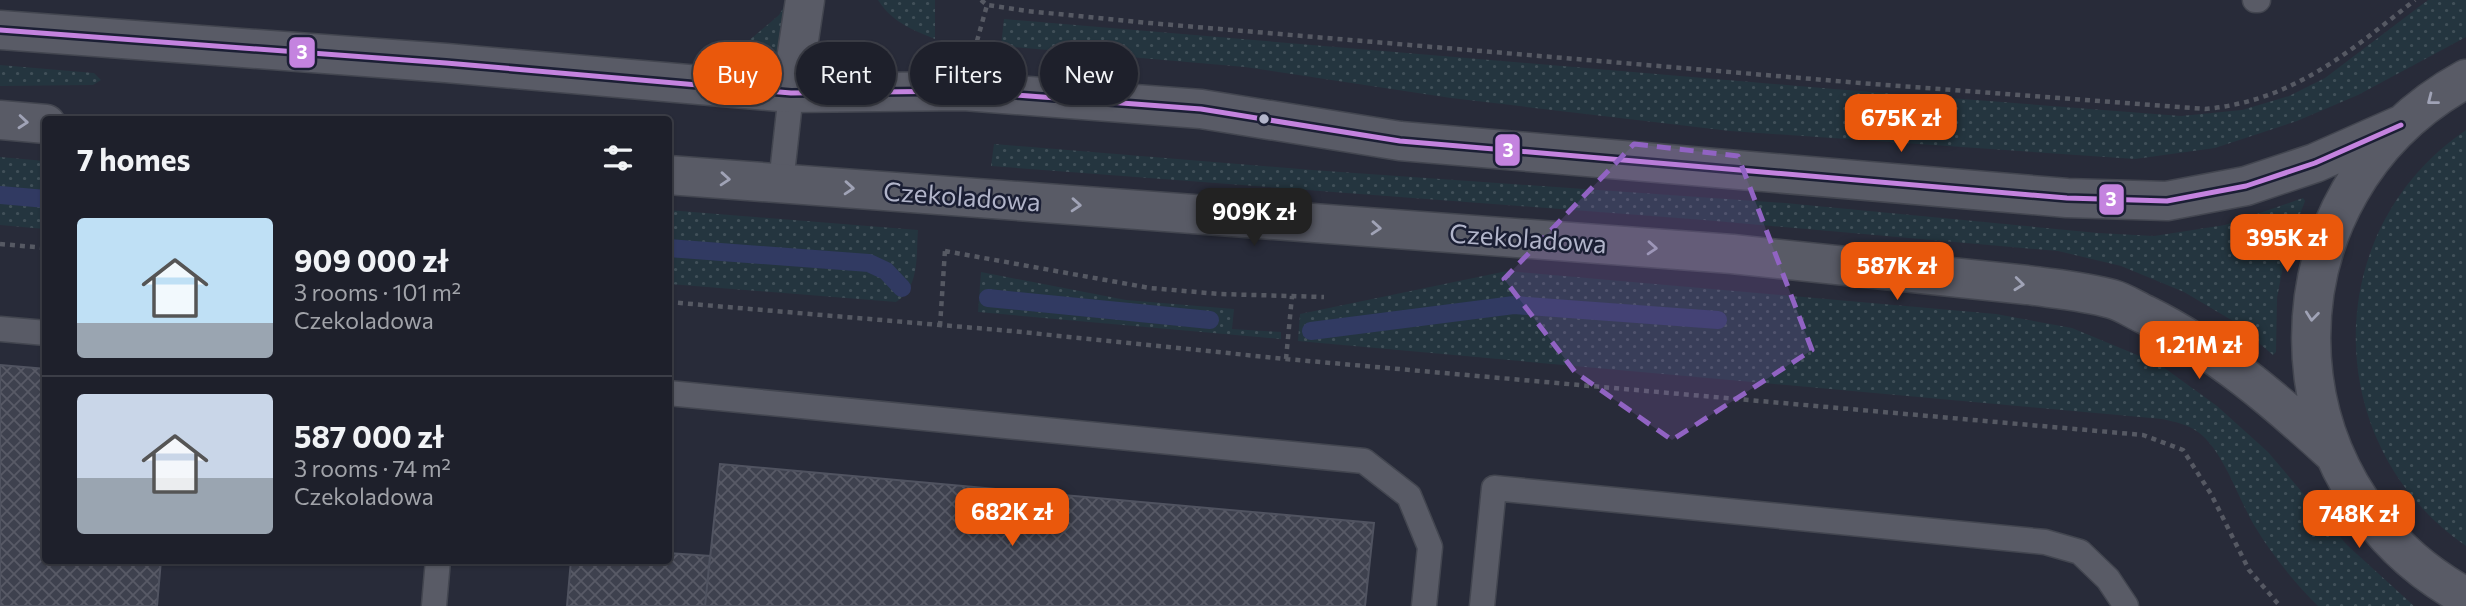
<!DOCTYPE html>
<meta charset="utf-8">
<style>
:root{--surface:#1e202b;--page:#2b2d37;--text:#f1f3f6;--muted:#a1a3a9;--line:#3c3e47;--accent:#ea580c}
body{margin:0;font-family:Commissioner,sans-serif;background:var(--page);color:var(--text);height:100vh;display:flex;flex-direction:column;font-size:26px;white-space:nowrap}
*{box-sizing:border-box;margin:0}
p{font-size:23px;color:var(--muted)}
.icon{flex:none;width:38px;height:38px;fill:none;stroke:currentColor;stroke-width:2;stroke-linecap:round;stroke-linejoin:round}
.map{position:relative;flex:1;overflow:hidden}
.side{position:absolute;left:42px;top:116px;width:630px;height:448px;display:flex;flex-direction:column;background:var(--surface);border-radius:7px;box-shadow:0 2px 5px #0004,0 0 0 2px var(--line)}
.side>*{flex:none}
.top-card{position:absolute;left:693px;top:42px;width:665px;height:63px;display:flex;gap:14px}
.price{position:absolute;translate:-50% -60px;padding:0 16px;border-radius:14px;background:var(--accent);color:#fff;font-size:23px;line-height:46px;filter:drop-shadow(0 2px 4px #0008)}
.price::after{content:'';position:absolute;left:50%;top:42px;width:21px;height:16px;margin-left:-10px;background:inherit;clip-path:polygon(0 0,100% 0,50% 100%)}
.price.on{background:#222;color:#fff}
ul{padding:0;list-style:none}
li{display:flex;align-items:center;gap:21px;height:175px;padding:0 35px}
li+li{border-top:2px solid var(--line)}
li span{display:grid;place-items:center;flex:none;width:196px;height:140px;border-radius:7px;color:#555}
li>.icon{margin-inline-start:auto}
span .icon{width:84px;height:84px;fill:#fffc;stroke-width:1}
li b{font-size:30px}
h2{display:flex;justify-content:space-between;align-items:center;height:84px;padding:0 35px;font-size:30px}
.tag{padding:0 24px;border-radius:32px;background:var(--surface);box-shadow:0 2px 5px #0004,0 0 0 2px var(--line);font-size:24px;line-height:63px}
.tag.on{background:var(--accent);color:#fff}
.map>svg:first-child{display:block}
.grass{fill:url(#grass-dots)}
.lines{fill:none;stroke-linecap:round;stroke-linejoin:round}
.stream{stroke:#313a62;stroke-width:18}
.building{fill:url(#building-cross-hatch);stroke:#505360;stroke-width:2}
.service-casing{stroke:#434650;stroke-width:27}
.minor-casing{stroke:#434650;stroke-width:41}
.path{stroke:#565963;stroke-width:4.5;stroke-dasharray:5 5;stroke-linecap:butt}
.service{stroke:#595b66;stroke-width:24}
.minor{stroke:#595b66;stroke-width:38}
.bus-1-casing{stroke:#1b1f34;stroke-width:10}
.bus-1{stroke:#c483df;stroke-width:5}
.oneway{stroke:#a0a3b6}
.marked{fill:#9163c3;fill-opacity:0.2;stroke:#9163c3;stroke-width:5;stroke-dasharray:14 9;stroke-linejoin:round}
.bus-dot{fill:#b2b5ca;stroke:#1b1f34;stroke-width:2.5}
.labels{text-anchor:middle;stroke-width:5;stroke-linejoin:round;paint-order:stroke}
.street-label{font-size:26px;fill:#b2b5ca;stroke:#1b1f34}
.line-badge{stroke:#1b1f34;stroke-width:2.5}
.badge-label{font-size:19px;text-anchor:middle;font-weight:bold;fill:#fff}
</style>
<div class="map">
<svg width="2466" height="606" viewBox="0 0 2466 606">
<defs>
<pattern id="grass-dots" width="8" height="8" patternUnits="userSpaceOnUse" patternTransform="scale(1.75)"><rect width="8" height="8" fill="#24353f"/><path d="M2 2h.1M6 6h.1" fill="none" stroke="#415059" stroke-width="1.8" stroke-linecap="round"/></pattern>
<pattern id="building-cross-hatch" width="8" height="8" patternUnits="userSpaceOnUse" patternTransform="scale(1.75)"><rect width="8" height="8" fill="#3e414e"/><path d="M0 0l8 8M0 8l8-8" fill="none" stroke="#585a66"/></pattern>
</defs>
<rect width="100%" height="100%" fill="#282b39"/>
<!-- grass -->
<path class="grass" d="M 788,0 L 783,57 L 741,53 L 740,48 L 779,15 Z
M 878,0 L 935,0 L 935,39 C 912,30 891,21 878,0 Z
M 2428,0 L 2466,0 L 2466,37 L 2358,95 L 2297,121 L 2215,148 L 2135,159 L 1730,131 L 1451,98 L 1245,67 L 1001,46 L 1004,19 L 1834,89 L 2181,116 L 2242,110 L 2289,96 L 2325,78 Z
M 0,65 L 94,73 L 101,80 L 93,85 L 0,86 Z
M 2466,130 L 2466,546 C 2320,446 2318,230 2466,130 Z
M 994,144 L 1312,170 L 1785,203 L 2098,233 L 2154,236 L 2225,225 L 2303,198 L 2305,201 L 2286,250 L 2277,298 L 2276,352 L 2273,355 L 2233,321 L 2184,292 L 2121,266 L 2058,251 L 1704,220 L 991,166 Z
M 0,157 L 45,161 L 45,229 L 0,225 Z
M 668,210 L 918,230 C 916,256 920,287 896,302 L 669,284 Z
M 1507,271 L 1996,314 L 2072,328 L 2159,364 L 2217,406 L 2268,452 L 2347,545 L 2414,606 L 2318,606 C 2293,581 2272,555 2254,525 C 2238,498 2223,450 2198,432 C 2187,424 2175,422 2162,419 L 1298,341 L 1300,314 Z
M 981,272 L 1126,300 L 1234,309 L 1232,329 L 1281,332 L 1281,339 L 978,312 Z"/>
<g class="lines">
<!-- stream -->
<path class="stream" d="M 0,195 L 46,199
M 668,248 L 869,263 L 886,271 L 902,288
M 988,298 L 1210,320
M 1311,331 L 1514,305 L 1718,320"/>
</g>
<!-- building -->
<path class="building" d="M 0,365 L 46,369 L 46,560 L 161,560 L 157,606 L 0,606 Z
M 720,464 L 1374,523 L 1365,606 L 705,606 Z
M 668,553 L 710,556 L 705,606 L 567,606 L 571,560 L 668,560 Z"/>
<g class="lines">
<!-- service casing -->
<g class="service-casing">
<path id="service" d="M 2255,0 L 2258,0
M 781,183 L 791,93
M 0,329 L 46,333
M 668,393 L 1364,461 L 1409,496 L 1430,547 L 1424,606
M 434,606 L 438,560
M 1482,606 L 1494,488 L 2045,542 L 2080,552 L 2108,579 L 2126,606"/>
</g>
<!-- minor casing -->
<g class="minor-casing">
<path id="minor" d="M 0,30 L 446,63 L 791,93 L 964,91 L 1201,109 L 1400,141 L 2067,198 L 2167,201 L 2246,186 L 2315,163 L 2401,125
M 2466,79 C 2259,192 2260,485 2466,597
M 791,93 L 805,0
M 0,120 L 46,124
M 668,175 L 1732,254 L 2027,285 C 2055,289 2084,291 2112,299 C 2123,302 2135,310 2146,315 C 2217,350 2277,402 2335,455"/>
</g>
<!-- path -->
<path class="path" d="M 981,0 L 987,5 L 1027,11 L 1149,23 L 1860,83 L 2205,109 C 2293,101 2349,52 2415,0
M 977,41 L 987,5
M 0,244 L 46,248
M 945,251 L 1150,288 L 1219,294 L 1324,297
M 668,302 L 1011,331 L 1286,359 L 2143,435 L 2183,450 L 2211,494 L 2249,570 L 2280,606
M 940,326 L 945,250
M 1286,359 L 1292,296"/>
<!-- service -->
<use href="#service" class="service"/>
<!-- minor -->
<use href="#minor" class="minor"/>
<!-- bus-1 casing -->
<g class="bus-1-casing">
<path id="bus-1" d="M 0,30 L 446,63 L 791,93 L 964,91 L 1201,109 L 1400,141 L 2067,198 L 2167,201 L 2246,186 L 2315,163 L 2401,125"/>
</g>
<!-- bus-1 -->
<use href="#bus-1" class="bus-1"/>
</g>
<!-- one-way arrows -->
<defs><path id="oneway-chevron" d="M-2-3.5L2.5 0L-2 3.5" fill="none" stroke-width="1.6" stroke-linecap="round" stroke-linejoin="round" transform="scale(1.75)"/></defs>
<g class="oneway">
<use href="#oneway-chevron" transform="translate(2432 100) rotate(142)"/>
<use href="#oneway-chevron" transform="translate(23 122) rotate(5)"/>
<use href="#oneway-chevron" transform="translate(725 179) rotate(4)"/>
<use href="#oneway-chevron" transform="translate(849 188) rotate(4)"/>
<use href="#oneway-chevron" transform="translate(1076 205) rotate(4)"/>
<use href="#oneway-chevron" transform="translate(1376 228) rotate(4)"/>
<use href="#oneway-chevron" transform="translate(1652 248) rotate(4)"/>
<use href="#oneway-chevron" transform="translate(2019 284) rotate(6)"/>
<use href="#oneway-chevron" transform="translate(2312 316) rotate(96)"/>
</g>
<!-- marked area -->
<path class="marked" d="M 1634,144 L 1738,156 L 1812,350 L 1672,440 L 1575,372 L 1504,279 Z"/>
<!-- markers -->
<circle class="bus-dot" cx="1264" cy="119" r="6"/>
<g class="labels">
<!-- street labels -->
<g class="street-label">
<text transform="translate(962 197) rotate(4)" y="9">Czekoladowa</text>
<text transform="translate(1528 239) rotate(4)" y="9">Czekoladowa</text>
</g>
</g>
<g class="line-badge">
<rect x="288" y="36" width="28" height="33" rx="7" fill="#c483df"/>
<rect x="1494" y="133" width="27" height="34" rx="7" fill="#c483df"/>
<rect x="2098" y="183" width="27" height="33" rx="7" fill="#c483df"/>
</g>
<g class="badge-label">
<text x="302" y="59">3</text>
<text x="1508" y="157">3</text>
<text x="2111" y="206">3</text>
</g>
</svg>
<b class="price" style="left:1901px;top:154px">675K zł</b>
<b class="price on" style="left:1254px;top:248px">909K zł</b>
<b class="price" style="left:2287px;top:274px">395K zł</b>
<b class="price" style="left:1897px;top:302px">587K zł</b>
<b class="price" style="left:2199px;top:381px">1.21M zł</b>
<b class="price" style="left:1012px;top:548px">682K zł</b>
<b class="price" style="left:2359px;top:550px">748K zł</b>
<div class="top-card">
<a class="tag on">Buy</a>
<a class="tag">Rent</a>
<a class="tag">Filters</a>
<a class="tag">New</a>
</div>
<section class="side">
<h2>7 homes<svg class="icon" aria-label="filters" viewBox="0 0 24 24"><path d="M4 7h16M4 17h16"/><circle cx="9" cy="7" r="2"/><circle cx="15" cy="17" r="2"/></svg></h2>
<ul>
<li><span style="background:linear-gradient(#bfe0f5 75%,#9aa5b1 0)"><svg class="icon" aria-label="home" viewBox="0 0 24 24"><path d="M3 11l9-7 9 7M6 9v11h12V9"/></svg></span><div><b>909 000 zł</b><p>3 rooms · 101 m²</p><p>Czekoladowa</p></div></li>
<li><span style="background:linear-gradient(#c9d6e8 60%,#9aa5b1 0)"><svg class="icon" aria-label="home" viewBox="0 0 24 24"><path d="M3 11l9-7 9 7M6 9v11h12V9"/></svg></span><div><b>587 000 zł</b><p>3 rooms · 74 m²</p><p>Czekoladowa</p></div></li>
</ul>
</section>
</div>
